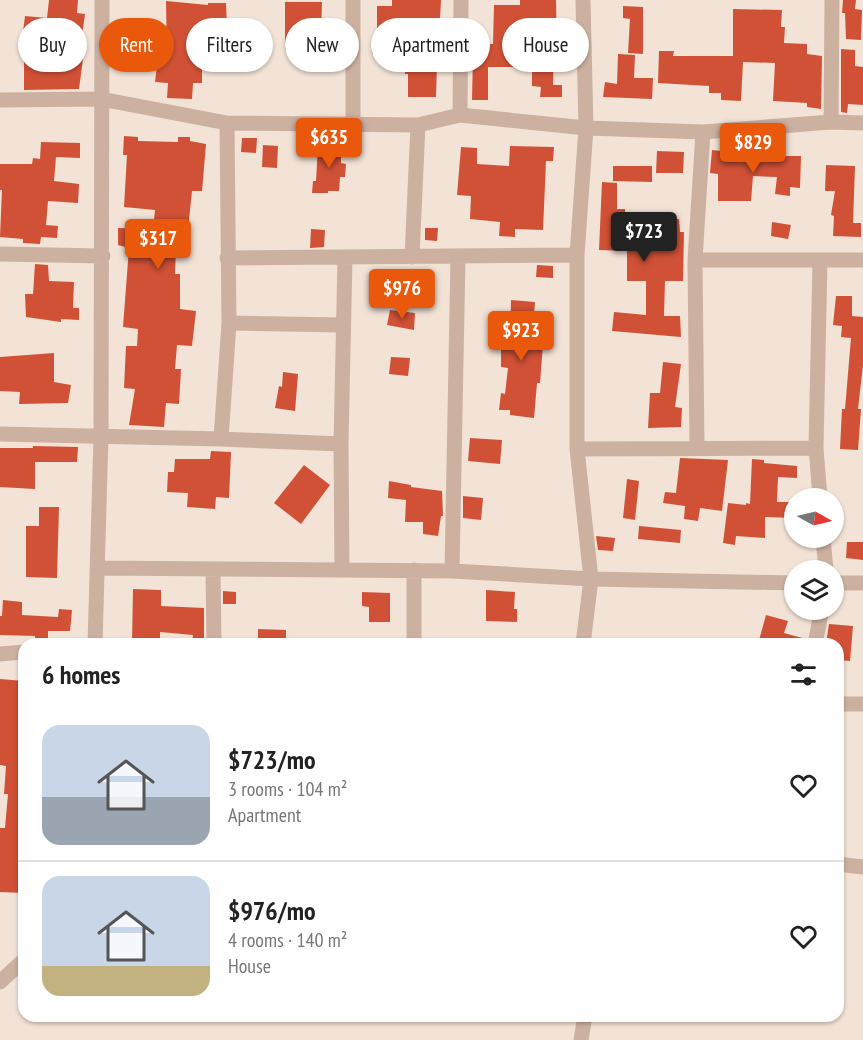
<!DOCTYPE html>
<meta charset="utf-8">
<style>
:root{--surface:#fff;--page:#f6f6f6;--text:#222;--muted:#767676;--line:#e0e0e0;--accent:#ea580c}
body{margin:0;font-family:"PT Sans Narrow",sans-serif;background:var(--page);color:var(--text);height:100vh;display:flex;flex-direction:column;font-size:22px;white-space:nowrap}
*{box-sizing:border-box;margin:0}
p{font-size:20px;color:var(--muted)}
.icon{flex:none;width:33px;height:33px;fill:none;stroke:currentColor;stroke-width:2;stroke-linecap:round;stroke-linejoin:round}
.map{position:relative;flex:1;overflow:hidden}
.panel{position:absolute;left:18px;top:638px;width:826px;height:384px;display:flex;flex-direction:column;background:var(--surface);border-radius:18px;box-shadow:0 2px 4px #0004}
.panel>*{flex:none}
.top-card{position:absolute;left:18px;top:18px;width:828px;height:54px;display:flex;gap:12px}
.needle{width:39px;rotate:98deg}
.controls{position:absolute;left:784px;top:488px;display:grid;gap:12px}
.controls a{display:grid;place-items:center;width:60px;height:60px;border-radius:50%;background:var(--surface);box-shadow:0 2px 4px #0004;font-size:30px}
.price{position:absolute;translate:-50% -51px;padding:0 14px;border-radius:6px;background:var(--accent);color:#fff;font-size:20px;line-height:39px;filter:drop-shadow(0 2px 3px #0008)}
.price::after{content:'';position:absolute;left:50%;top:36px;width:18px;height:14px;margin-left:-9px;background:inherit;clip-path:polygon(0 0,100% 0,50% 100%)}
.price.active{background:#222;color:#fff}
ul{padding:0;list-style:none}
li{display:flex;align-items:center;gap:18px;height:150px;padding:0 24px}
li+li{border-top:2px solid var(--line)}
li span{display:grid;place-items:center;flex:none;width:168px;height:120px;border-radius:18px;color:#555}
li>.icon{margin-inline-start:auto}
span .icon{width:72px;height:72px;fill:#fffc;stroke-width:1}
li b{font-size:26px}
h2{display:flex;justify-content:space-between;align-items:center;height:72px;padding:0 24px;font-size:26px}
.pill{padding:0 21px;border-radius:27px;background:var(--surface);box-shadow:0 2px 4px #0004;font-size:21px;line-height:54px}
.pill.active{background:var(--accent);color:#fff}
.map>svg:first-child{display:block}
.building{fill:#d15136}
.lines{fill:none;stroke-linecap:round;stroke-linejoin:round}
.minor{stroke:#ccb1a1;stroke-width:15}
</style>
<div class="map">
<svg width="863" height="1040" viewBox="0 0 863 1040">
<rect width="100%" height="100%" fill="#f3e3d6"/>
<!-- building -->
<path class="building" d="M 49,0 L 78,0 L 77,13 L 85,14 L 81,44 L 85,44 L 79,89 L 24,90 L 24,57 L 33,57 L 36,33 L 23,32 L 25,16 L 47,18 Z
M 392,0 L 441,0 L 440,19 L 451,20 L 449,64 L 437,64 L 436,97 L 408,97 L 408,74 L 405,74 L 406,54 L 372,54 L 372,41 L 377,41 L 377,6 L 392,6 Z
M 520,0 L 556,0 L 557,49 L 554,49 L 553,85 L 562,85 L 562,97 L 540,97 L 541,87 L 532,86 L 532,67 L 488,67 L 488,100 L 472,100 L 473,54 L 485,54 L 485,44 L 493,44 L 494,5 L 520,5 Z
M 843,0 L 856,0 L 855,9 L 862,10 L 861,40 L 846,39 L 845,13 L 842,13 Z
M 166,1 L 208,5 L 208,3 L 226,3 L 227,28 L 257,28 L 256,57 L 214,57 L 214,61 L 202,61 L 202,83 L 193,83 L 192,99 L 167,98 L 168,83 L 155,82 L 158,56 L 167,57 Z
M 285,2 L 322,2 L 321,38 L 326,38 L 326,44 L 342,44 L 342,64 L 323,64 L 324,51 L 285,50 Z
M 623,6 L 643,7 L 643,54 L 628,53 L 630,19 L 623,18 Z
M 733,9 L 782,10 L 781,27 L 785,27 L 784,43 L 807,44 L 807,54 L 822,56 L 821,109 L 807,107 L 807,103 L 773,101 L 775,63 L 743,62 L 741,101 L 721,100 L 721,93 L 709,93 L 709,86 L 658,83 L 659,51 L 674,51 L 673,56 L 733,56 Z
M 841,49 L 855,50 L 855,66 L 863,67 L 863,105 L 848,104 L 847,113 L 841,112 Z
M 618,54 L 635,55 L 634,78 L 653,78 L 652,99 L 603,97 L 605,82 L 617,84 Z
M 124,136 L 138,137 L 138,141 L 178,142 L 178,137 L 190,137 L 190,141 L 206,144 L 202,191 L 192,191 L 186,249 L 176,248 L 175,274 L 180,274 L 180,309 L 196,311 L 192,346 L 177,345 L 175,369 L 181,369 L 179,404 L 166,403 L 164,427 L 129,425 L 135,389 L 124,388 L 126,346 L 137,346 L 138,329 L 123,327 L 129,248 L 118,245 L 118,228 L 153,229 L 155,210 L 124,207 L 127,155 L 123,155 Z
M 242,138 L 257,138 L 256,153 L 241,152 Z
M 41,142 L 80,143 L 80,158 L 56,157 L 54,181 L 79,184 L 78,203 L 48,201 L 46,225 L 58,226 L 57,238 L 41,237 L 40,244 L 23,243 L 23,239 L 0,237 L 2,190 L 0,190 L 0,164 L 32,164 L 33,158 L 40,159 Z
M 263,145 L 278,146 L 277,168 L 262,167 Z
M 318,145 L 341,146 L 341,163 L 346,164 L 345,177 L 340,177 L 339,191 L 328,191 L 328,193 L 312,193 L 313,181 L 316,181 Z
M 510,146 L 554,147 L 553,161 L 546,161 L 543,230 L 515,229 L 515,237 L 499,236 L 500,222 L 470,219 L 471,196 L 457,195 L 461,147 L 477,148 L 477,164 L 509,166 Z
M 712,150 L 768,156 L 801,156 L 800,188 L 790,187 L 790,196 L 775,194 L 777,177 L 753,176 L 751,201 L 718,201 L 718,174 L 710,173 Z
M 657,151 L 684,152 L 683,173 L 656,173 Z
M 826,165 L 855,166 L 853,223 L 861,223 L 861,237 L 833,236 L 834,216 L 831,215 L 835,191 L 825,191 Z
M 613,166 L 652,166 L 652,182 L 613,181 Z
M 602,182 L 617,183 L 617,209 L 625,209 L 626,221 L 657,222 L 657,219 L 679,219 L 680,232 L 684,232 L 683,281 L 665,281 L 664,316 L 680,316 L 681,337 L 612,331 L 614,312 L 646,315 L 646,281 L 627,281 L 627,251 L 599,250 Z
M 772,222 L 791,225 L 788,239 L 771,236 Z
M 425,228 L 438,228 L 437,241 L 425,240 Z
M 311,229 L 325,230 L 324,247 L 310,248 Z
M 35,264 L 48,265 L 49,281 L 74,282 L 73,308 L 79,308 L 79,320 L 61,319 L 61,322 L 26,317 L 25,294 L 33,294 Z
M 537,265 L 553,266 L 553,278 L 536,277 Z
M 836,296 L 852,296 L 852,316 L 863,317 L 863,365 L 858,409 L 861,409 L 858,450 L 840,449 L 842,409 L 845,409 L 851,338 L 841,337 L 842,326 L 833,325 Z
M 511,300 L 535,302 L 532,343 L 543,344 L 540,383 L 537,383 L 534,418 L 510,415 L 510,410 L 499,410 L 501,393 L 505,394 L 508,368 L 501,367 L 501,340 L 510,340 Z
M 390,310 L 415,313 L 414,330 L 387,325 Z
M 54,353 L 54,382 L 71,385 L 68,403 L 19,404 L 20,392 L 0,391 L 0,357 Z
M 391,357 L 410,358 L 408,376 L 389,374 Z
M 663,362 L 681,364 L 675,407 L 682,408 L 681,427 L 648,428 L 650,393 L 660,393 Z
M 283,372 L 298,374 L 295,411 L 275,408 L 279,386 L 282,387 Z
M 470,438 L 502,440 L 500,464 L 468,461 Z
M 33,446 L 78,447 L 77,462 L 35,462 L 35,489 L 0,487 L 0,448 L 33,448 Z
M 211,451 L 231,452 L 229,498 L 216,497 L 215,509 L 187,507 L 188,493 L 167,492 L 168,472 L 174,472 L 175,459 L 210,459 Z
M 680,458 L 728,460 L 722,511 L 700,508 L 698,521 L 684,519 L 685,506 L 663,503 L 665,492 L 676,493 Z
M 752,459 L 764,460 L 764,463 L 797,466 L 797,478 L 778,477 L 777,502 L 795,502 L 795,518 L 765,517 L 765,538 L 736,536 L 735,545 L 723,543 L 728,503 L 746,505 L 746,503 L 750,504 Z
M 304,465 L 330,485 L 301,524 L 274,503 Z
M 627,479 L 639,481 L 635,520 L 623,518 Z
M 389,481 L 411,485 L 411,487 L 442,491 L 443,516 L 441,516 L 438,536 L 423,534 L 423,522 L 405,522 L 406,500 L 388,498 Z
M 463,496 L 483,498 L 481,520 L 463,518 Z
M 39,507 L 59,507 L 57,578 L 26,577 L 26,526 L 39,526 Z
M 639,526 L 681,530 L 680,543 L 638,539 Z
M 596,536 L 615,538 L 613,551 L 598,550 Z
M 847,542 L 863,542 L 863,560 L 846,558 Z
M 133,589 L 161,590 L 161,606 L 204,608 L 204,644 L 192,644 L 193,635 L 160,632 L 160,643 L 132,642 Z
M 486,590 L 515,592 L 514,609 L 517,609 L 517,622 L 486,621 Z
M 223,591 L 236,592 L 236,604 L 223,604 Z
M 362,592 L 390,593 L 390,622 L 369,622 L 369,607 L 362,606 Z
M 3,600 L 22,602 L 22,615 L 58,617 L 59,609 L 72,610 L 70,631 L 48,631 L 48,640 L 35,639 L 35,636 L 0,635 L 0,616 L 2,616 Z
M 766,615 L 788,621 L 784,633 L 806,639 L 805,644 L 758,644 Z
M 829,624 L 853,626 L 850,661 L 838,660 L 838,644 L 826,644 Z
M 258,629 L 286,630 L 286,644 L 258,644 Z
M 0,679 L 24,681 L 24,893 L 0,892 L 0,828 L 5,828 L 8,794 L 4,794 L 6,766 L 0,765 Z"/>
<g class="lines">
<!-- minor -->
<path class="minor" d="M 353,0 L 353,124
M 583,0 L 586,128 L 577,255 L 577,449 L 591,579 L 583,644
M 0,100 L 101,99 L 227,123 L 418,125 L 460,115 L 586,128 L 703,132 L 831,122 L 863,123
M 460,115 L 461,0
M 831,122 L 832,0
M 0,254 L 103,256
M 412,257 L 418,125
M 227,258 L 577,255
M 695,260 L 863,260
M 229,323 L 343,325
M 0,434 L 221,439 L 341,444
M 221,439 L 229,323 L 227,123
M 697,448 L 695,260 L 703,132
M 577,449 L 816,448
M 820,498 L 816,448 L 820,260
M 823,537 L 826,570
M 99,568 L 452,571 L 591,579 L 795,583
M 213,570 L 214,644
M 342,570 L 341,444 L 345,258
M 452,571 L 458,257
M 834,583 L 863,583
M 95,644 L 101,437 L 102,0
M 414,644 L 414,570
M 815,644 L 822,609
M 0,654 L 24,652
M 838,704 L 863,704
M 838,864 L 863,867
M 0,982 L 24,960
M 581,1040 L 585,1016"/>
</g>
</svg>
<div class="controls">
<a><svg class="needle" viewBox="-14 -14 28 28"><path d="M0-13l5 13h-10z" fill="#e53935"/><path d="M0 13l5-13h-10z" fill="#767676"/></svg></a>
<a><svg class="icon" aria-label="layers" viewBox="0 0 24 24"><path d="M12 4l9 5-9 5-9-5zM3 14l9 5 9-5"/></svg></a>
</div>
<b class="price" style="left:329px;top:169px">$635</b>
<b class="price" style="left:753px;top:174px">$829</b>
<b class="price active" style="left:644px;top:263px">$723</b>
<b class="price" style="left:158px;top:270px">$317</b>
<b class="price" style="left:402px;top:320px">$976</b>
<b class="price" style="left:521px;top:362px">$923</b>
<div class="top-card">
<a class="pill">Buy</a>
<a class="pill active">Rent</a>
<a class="pill">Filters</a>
<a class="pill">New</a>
<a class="pill">Apartment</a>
<a class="pill">House</a>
</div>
<section class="panel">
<h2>6 homes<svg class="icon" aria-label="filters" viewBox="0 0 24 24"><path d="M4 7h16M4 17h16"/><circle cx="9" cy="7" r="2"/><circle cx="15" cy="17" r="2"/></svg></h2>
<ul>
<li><span style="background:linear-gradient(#c9d6e8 60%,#9aa5b1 0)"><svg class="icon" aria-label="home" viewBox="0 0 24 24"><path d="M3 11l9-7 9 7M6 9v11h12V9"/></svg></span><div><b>$723/mo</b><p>3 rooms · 104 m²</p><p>Apartment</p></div><svg class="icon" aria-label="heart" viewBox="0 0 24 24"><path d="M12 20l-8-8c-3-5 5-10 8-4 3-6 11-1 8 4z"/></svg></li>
<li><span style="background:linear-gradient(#c9d6e8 75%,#c2b280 0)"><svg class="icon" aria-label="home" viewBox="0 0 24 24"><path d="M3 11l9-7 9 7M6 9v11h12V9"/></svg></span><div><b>$976/mo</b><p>4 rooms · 140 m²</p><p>House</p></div><svg class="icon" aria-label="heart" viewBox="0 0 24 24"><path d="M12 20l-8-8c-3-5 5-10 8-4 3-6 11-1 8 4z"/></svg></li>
</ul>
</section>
</div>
